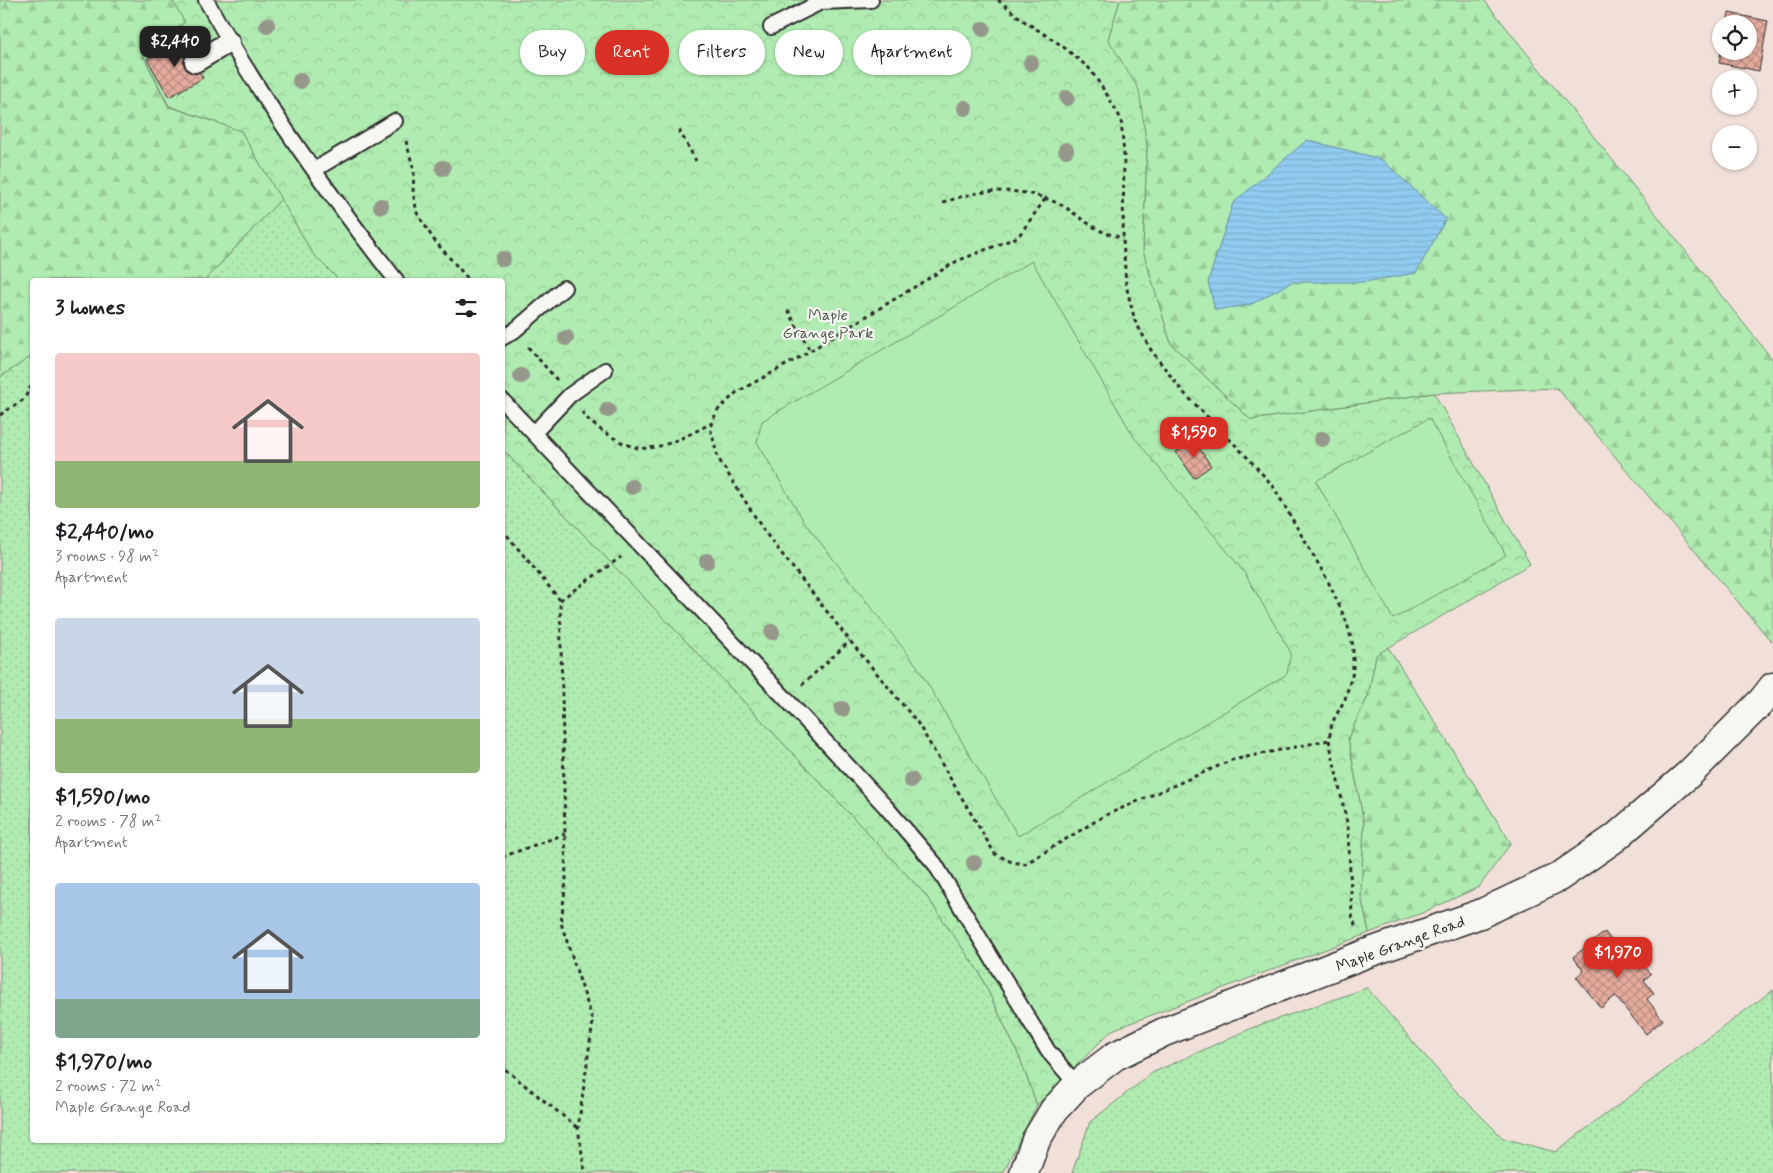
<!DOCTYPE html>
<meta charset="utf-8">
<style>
:root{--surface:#fff;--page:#f6f6f6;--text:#202124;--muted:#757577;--accent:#d93025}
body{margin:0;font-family:Mynerve,sans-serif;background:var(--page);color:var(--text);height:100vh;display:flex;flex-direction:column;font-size:19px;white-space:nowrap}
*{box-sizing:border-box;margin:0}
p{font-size:16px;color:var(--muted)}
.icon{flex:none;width:28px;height:28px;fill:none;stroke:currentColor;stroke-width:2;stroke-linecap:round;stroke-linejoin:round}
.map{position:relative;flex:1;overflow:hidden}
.panel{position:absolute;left:30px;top:278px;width:475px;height:865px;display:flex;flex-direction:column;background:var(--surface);border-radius:5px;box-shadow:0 1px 4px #0004}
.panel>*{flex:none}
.banner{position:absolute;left:520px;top:30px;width:475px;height:45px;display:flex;gap:10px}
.fabs{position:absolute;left:1712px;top:15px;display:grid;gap:10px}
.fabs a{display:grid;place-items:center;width:45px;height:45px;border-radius:50%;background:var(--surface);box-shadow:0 1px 4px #0004;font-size:25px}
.price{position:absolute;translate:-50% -42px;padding:0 11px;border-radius:10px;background:var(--accent);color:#fff;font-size:16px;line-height:32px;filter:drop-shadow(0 1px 2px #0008)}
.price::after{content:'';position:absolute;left:50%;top:30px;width:15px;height:11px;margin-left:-8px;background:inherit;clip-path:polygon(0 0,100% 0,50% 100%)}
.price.current{background:#222;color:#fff}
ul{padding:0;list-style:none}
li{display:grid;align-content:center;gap:10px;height:265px;padding:0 25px}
li span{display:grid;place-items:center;height:155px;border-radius:5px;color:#555}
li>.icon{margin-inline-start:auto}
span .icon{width:90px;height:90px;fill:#fffc;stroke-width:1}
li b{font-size:21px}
h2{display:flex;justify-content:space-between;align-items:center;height:60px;padding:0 25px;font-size:21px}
.pill{padding:0 18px;border-radius:22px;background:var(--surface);box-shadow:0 1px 4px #0004;font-size:18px;line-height:45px}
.pill.current{background:var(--accent);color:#fff}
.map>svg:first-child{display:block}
.grass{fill:url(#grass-dots);stroke:#6e8c6e}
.forest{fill:url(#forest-firs);stroke:#6e8c6e}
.park{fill:url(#park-crowns);stroke:#6e8c6e}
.pitch{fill:#b0ecb1;stroke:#6e8c6e}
.water{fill:url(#water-rules);stroke:#688ba1}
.building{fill:url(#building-cross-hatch);stroke:#2b2b2b}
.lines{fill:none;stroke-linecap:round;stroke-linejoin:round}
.service-casing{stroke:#2b2b2b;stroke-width:18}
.pedestrian-casing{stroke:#2b2b2b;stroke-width:24}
.minor-casing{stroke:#2b2b2b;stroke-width:31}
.path{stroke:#2b2b2b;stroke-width:3;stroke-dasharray:4 4;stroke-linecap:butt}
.service{stroke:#f6f6f2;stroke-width:14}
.pedestrian{stroke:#f6f6f2;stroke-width:20}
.minor{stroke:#f6f6f2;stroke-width:28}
.tree{fill:#96978b}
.labels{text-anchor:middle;stroke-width:4.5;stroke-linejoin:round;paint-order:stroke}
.park-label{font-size:16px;fill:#4c5b4c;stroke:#f6f6f2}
.street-label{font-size:16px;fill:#2b2b2b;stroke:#f6f6f2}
</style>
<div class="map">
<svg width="1773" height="1173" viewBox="0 0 1773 1173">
<defs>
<pattern id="grass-dots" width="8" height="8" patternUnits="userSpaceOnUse" patternTransform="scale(1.25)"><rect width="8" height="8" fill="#b0ecb1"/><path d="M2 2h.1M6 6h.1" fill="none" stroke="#98cb98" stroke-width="1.8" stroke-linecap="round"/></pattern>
<pattern id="forest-firs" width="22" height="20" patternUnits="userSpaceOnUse" patternTransform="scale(1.25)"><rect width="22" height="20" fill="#b0ecb1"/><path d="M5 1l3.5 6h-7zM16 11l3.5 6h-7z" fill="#98cb98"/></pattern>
<pattern id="park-crowns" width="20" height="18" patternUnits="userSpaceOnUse" patternTransform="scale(1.25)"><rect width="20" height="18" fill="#b0ecb1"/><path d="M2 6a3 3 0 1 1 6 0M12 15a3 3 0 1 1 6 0" fill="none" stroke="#98cb98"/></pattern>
<pattern id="water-rules" width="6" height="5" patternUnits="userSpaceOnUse" patternTransform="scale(1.25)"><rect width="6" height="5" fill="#90cbf0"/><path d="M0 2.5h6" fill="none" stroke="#7caece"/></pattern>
<pattern id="building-cross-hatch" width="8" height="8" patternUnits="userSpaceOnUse" patternTransform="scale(1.25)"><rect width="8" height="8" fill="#e5ac9e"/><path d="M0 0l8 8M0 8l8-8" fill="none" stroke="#ba8c81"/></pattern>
</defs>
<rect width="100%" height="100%" fill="#f1e0d9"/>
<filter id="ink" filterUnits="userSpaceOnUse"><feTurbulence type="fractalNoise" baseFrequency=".02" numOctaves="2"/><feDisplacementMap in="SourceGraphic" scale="10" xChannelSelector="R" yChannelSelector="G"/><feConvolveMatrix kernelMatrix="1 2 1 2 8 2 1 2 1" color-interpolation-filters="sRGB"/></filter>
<g filter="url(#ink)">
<!-- grass -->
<path class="grass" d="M 281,199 L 313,254 L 339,280 L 205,280 Z
M 32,356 L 32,1140 L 502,1140 L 503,450 L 768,727 L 925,894 L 979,972 L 1020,1058 L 1037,1105 L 1003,1173 L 0,1173 L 0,377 Z
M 1367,988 L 1451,1086 L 1503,1138 L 1555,1152 L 1773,990 L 1773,1173 L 1072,1173 L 1090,1122 L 1152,1073 L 1254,1027 Z"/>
<!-- forest -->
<path class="forest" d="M 0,0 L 172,0 L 185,22 L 142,53 L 168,106 L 241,131 L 281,199 L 205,280 L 32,280 L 32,356 L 0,377 L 0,277 L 1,276 L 0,274 Z
M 1120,0 L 1484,0 L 1773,360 L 1773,639 L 1771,641 L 1557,388 L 1434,393 L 1251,420 L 1171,344 L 1143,251 L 1147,147 L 1108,39 Z
M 1388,647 L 1511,843 L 1479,887 L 1422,913 L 1369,933 L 1361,896 L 1364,824 L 1348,738 L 1368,696 L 1376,654 Z"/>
<!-- park -->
<path class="park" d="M 172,0 L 1120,0 L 1108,39 L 1139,90 L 1147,147 L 1143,251 L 1171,344 L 1251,420 L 1434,393 L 1530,564 L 1376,655 L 1368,696 L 1348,738 L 1364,824 L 1361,896 L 1369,933 L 1112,1030 L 1037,1105 L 1020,1058 L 979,972 L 925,894 L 768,727 L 503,450 L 502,280 L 339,280 L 313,254 L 241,131 L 169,106 L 142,53 L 185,22 Z"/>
<!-- pitch -->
<path class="pitch" d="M 1032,261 L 1134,437 L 1244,572 L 1291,653 L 1287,674 L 1018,836 L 917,666 L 805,523 L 757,442 L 762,421 Z
M 1429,418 L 1506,555 L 1393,619 L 1316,481 Z"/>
<!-- water -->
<path class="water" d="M 1307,140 L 1381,159 L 1446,219 L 1416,273 L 1365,282 L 1292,282 L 1250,305 L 1215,310 L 1208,282 L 1233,203 Z"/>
<!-- building -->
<path class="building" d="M 1729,13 L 1768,21 L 1759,71 L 1719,63 L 1721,51 L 1749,51 L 1749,24 L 1727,24 Z
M 181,39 L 203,78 L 169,97 L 147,59 Z
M 1194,440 L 1211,466 L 1194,478 L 1176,452 Z
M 1605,932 L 1614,944 L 1621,938 L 1651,974 L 1644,980 L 1654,993 L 1647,999 L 1663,1020 L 1646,1034 L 1615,996 L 1601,1008 L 1576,977 L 1584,971 L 1573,957 Z"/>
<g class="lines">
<!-- service casing -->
<g class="service-casing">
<path id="service" d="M 206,0 C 261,99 326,191 396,280
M 771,27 L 821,2 L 871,0
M 314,170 L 395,121
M 502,338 L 514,331 L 564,288
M 502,400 L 786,699 L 885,806 L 935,864 L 1048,1051 L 1077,1085
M 534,433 L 570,395 L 605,370"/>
</g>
<!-- pedestrian casing -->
<g class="pedestrian-casing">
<path id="pedestrian" d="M 195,62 L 229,42"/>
</g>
<!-- minor casing -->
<g class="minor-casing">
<path id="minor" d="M 1024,1173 L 1036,1140 L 1054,1110 L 1077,1085 L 1115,1056 L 1164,1032 L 1365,954 L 1480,914 L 1559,877 L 1615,838 L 1690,773 L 1762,701 L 1773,687"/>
</g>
<!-- path -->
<path class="path" d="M 998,0 L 1024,21 L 1061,45 L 1089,68 L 1106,93 L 1121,119 L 1124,155 L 1123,238 L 1126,285 L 1135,321 L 1151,350 L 1182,391 L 1248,458 L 1273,486 L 1327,579 L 1347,623 L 1353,646 L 1353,672 L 1345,699 L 1332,723 L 1329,740 L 1348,828 L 1352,915 L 1356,928
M 679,130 L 696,161
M 406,141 L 414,171 L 413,192 L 417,213 L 434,240 L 469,280
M 1045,199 L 1018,237 L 957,261 L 795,360 L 737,392 L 717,411 L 710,427 L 718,458 L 764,531 L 850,641 L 917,722 L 995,854 L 1012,862 L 1025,864 L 1104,816 L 1232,760 L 1329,740
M 943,203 C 979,188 1023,186 1059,204 C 1070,209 1080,219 1091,225 C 1100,232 1112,235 1123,238
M 788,310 L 810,351
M 528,347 L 557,380
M 582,412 C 589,422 599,429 609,435 C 617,440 628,446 638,448 C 661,451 692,433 712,423
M 0,415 L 24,399 L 32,385
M 502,529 L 560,600 L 566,881 L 561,923 L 593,1021 L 578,1128 L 585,1173
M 560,600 L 621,557
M 802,685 L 850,641
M 502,857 L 565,834
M 502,1062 L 506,1070 L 578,1128"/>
<!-- service -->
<use href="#service" class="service"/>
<!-- pedestrian -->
<use href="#pedestrian" class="pedestrian"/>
<!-- minor -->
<use href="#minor" class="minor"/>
</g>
<!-- trees -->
<g class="tree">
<circle cx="267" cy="25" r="8"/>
<circle cx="983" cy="29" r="8"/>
<circle cx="1031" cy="63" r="8"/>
<circle cx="300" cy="81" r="8"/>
<circle cx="1067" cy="98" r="8"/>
<circle cx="965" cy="108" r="8"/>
<circle cx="1066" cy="150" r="8"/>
<circle cx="443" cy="168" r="8"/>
<circle cx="381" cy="206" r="8"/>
<circle cx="503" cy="259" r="8"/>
<circle cx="566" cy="338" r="8"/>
<circle cx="521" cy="376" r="8"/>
<circle cx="608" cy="410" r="8"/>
<circle cx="1322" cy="439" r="8"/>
<circle cx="632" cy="487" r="8"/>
<circle cx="707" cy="561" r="8"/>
<circle cx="772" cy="632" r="8"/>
<circle cx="842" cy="709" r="8"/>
<circle cx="911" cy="780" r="8"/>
<circle cx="974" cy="863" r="8"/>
</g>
</g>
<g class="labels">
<!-- park labels -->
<g class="park-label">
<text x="828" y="320">Maple<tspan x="828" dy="18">Grange Park</tspan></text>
</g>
<!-- street labels -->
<g class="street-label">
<text transform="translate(1400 943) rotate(-20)" y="6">Maple Grange Road</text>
</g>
</g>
</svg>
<div class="fabs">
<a><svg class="icon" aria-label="locate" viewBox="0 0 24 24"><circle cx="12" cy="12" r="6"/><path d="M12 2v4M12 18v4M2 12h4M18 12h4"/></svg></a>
<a>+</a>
<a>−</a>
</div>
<b class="price current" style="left:175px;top:68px">$2,440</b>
<b class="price" style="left:1194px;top:459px">$1,590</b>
<b class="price" style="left:1618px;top:979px">$1,970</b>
<div class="banner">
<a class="pill">Buy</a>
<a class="pill current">Rent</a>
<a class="pill">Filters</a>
<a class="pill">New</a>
<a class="pill">Apartment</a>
</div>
<section class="panel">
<h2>3 homes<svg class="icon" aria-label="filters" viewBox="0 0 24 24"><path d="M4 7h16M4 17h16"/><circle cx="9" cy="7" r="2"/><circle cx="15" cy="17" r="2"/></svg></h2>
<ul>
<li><span style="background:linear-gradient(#f6c9c9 70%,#8fb573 0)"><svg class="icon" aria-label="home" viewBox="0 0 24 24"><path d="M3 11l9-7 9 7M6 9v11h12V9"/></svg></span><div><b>$2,440/mo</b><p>3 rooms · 98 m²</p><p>Apartment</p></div></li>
<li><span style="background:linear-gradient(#c9d6e8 65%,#8fb573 0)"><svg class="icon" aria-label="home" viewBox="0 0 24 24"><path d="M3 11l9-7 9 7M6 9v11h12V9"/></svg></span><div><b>$1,590/mo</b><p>2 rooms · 78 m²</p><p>Apartment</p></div></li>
<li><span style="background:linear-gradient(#a9c7e8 75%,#7fa58c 0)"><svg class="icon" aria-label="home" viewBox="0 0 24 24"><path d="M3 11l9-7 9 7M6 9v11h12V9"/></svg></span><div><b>$1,970/mo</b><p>2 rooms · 72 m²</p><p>Maple Grange Road</p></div></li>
</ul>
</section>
</div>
